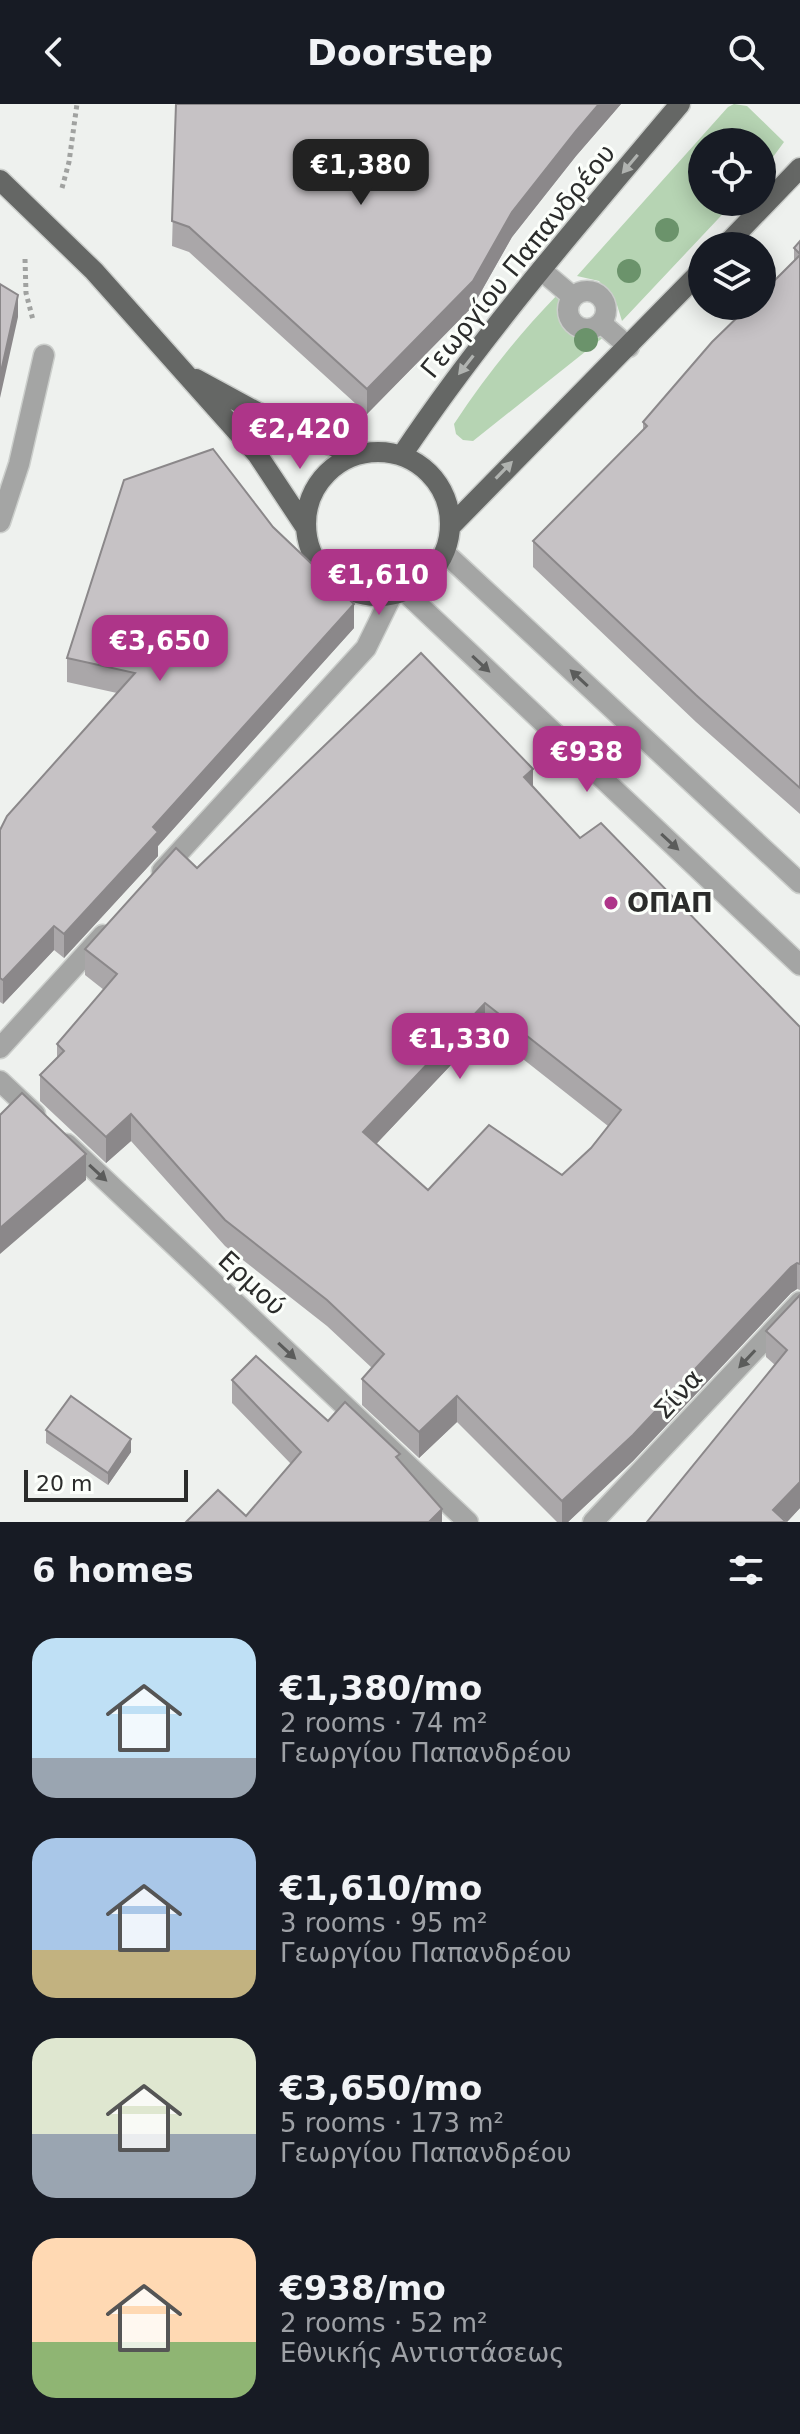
<!DOCTYPE html>
<meta charset="utf-8">
<style>
:root{--surface:#171b24;--page:#242831;--text:#f1f3f6;--muted:#9ea1a6;--accent:#ae3589}
body{margin:0;font-family:"DejaVu Sans",sans-serif;background:var(--page);color:var(--text);height:100vh;display:flex;flex-direction:column;font-size:30px;white-space:nowrap}
*{box-sizing:border-box;margin:0}
p{font-size:26px;color:var(--muted)}
.icon{flex:none;width:44px;height:44px;fill:none;stroke:currentColor;stroke-width:2;stroke-linecap:round;stroke-linejoin:round}
.map{position:relative;height:1418px;overflow:hidden}
.sheet{display:flex;flex-direction:column;background:var(--surface);flex:1}
.sheet>*{flex:none}
.controls{position:absolute;left:688px;top:24px;display:grid;gap:16px}
.controls a{display:grid;place-items:center;width:88px;height:88px;border-radius:50%;background:var(--surface);box-shadow:0 4px 20px #0003;font-size:40px}
.scale{position:absolute;left:24px;bottom:20px;width:164px;box-sizing:border-box;padding-left:8px;border:4px solid #2b2c2b;border-top:0;font-size:22px;line-height:28px;white-space:nowrap;color:#2b2c2b;-webkit-text-stroke:6px #fcfffb;paint-order:stroke}
.price{position:absolute;translate:-50% -68px;padding:0 18px;border-radius:16px;background:var(--accent);color:#fff;font-size:26px;line-height:52px;filter:drop-shadow(0 2px 4px #0008)}
.price::after{content:'';position:absolute;left:50%;top:48px;width:24px;height:18px;margin-left:-12px;background:inherit;clip-path:polygon(0 0,100% 0,50% 100%)}
.price.current{background:#222;color:#fff}
ul{padding:0;list-style:none}
li{display:flex;align-items:center;gap:24px;height:200px;padding:0 32px}
li span{display:grid;place-items:center;flex:none;width:224px;height:160px;border-radius:24px;color:#555}
li>.icon{margin-inline-start:auto}
span .icon{width:96px;height:96px;fill:#fffc;stroke-width:1}
li b{font-size:34px}
h2{display:flex;justify-content:space-between;align-items:center;height:96px;padding:0 32px;font-size:34px}
header{display:flex;justify-content:space-between;align-items:center;height:104px;padding:0 32px;background:var(--surface);font-size:36px;font-weight:700}
.map>svg:first-child{display:block}
.green{fill:#b6d4b3}
.lines{fill:none;stroke-linecap:round;stroke-linejoin:round}
.minor-casing{stroke:#cbcecb;stroke-width:23}
.major-casing{stroke:#cbcecb;stroke-width:23}
.path{stroke:#a0a2a0;stroke-width:5;stroke-dasharray:4 4;stroke-linecap:butt}
.minor{stroke:#a4a5a4;stroke-width:20}
.major{stroke:#656765;stroke-width:20}
.tree{fill:#6b936b}
.wall{fill:#aaa7a9;fill-rule:evenodd}
.shaded-wall{fill:#8b888a}
.building{fill:#c6c2c5;stroke:#8b888a;stroke-width:2;fill-rule:evenodd}
.oneway{fill:#b0b3b0}
.oneway2{fill:#5b5c5b}
.poi-dot{fill:#ae3589;stroke:#fcfffb;stroke-width:3}
.labels{text-anchor:middle;stroke-width:6;stroke-linejoin:round;paint-order:stroke}
.street-label{font-size:26px;fill:#2b2c2b;stroke:#fcfffb}
.poi-label{font-size:26px;font-weight:bold;fill:#2b2c2b;stroke:#fcfffb;text-anchor:start}
</style>
<header><svg class="icon" aria-label="back" viewBox="0 0 24 24"><path d="M15 5l-7 7 7 7"/></svg>Doorstep<svg class="icon" aria-label="search" viewBox="0 0 24 24"><circle cx="10" cy="10" r="6"/><path d="M15 15l6 6"/></svg></header>
<div class="map">
<svg width="800" height="1418" viewBox="0 0 800 1418">
<rect width="100%" height="100%" fill="#eef1ee"/>
<!-- green -->
<path class="green" d="M 734,0 L 747,2 L 784,38 L 762,68 L 762,38 L 702,38 L 702,98 L 734,98 L 622,217 L 617,201 L 599,177 L 577,172 L 728,3 Z
M 559,189 L 561,221 L 570,228 L 605,232 L 473,337 L 463,336 L 456,330 L 454,320 C 485,273 520,229 559,189 Z"/>
<g class="lines">
<!-- minor casing -->
<g class="minor-casing">
<path id="minor" d="M 541,166 L 573,193
M568 206a19 19 0 1 1 38 0a19 19 0 1 1-38 0Z
M 601,219 L 629,243
M 0,418 L 19,360 L 44,251
M 444,448 L 800,779
M 404,487 L 800,861
M 162,767 L 366,544 L 392,491
M 0,944 L 103,831
M 0,977 L 35,1010
M 67,1040 L 468,1418
M 593,1418 L 800,1198"/>
</g>
<!-- major casing -->
<g class="major-casing">
<path id="major" d="M 0,76 L 94,167 L 257,350 L 306,424
M 725,142 L 800,64
M 196,275 L 279,320 L 355,351
M306 420a72 72 0 1 1 144 0a72 72 0 1 1-144 0Z
M 402,351 C 485,227 584,114 680,0
M 450,423 L 702,166"/>
</g>
<!-- path -->
<path class="path" d="M 62,84 L 69,58 L 77,0
M 25,155 L 26,189 L 33,216"/>
<!-- minor -->
<use href="#minor" class="minor"/>
<!-- major -->
<use href="#major" class="major"/>
</g>
<!-- trees -->
<g class="tree">
<circle cx="667" cy="126" r="12"/>
<circle cx="629" cy="167" r="12"/>
<circle cx="586" cy="236" r="12"/>
</g>
<!-- wall -->
<path class="wall" d="M 176,0 L 621,0 L 576,52 L 512,133 L 473,202 L 367,310 L 189,148 L 172,142 Z
M 800,137 L 800,710 L 696,618 L 533,463 L 533,437 L 643,326 L 643,318 L 794,157 L 794,144 Z
M 273,423 L 354,524 L 158,742 L 158,752 L 64,854 L 54,846 L 3,900 L 0,898 L 0,726 L 117,589 L 67,578 L 67,554 Z
M 533,683 L 580,734 L 800,923 L 800,1186 L 797,1185 L 791,1189 L 633,1357 L 568,1418 L 557,1418 L 457,1318 L 419,1354 L 362,1301 L 362,1275 L 372,1264 L 327,1222 L 225,1142 L 131,1037 L 106,1059 L 40,997 L 40,971 L 57,953 L 57,940 L 104,886 L 85,871 L 85,845 L 197,764 ZM 485,925 L 608,1022 L 591,1044 L 562,1071 L 428,1086 L 376,1040 Z
M 800,1191 L 800,1404 L 787,1418 L 775,1261 L 766,1253 L 766,1227 Z
M 232,1276 L 328,1317 L 400,1358 L 442,1418 L 246,1412 L 291,1360 L 232,1299 Z
M 46,1326 L 131,1348 L 108,1381 L 46,1339 Z"/>
<!-- shaded-wall -->
<path class="shaded-wall" d="M 599,0 L 621,0 L 576,52 L 512,133 L 473,202 L 367,310 L 367,285 L 512,108 L 576,27 Z
M 18,191 L 18,213 L 0,294 L 0,272 Z
M 354,500 L 354,524 L 158,742 L 158,752 L 64,854 L 64,830 L 153,723 Z
M 533,665 L 533,691 L 524,673 Z
M 54,822 L 54,846 L 3,900 L 3,876 Z
M 485,899 L 485,925 L 363,1054 L 363,1028 Z
M 131,1010 L 131,1037 L 106,1059 L 106,1033 Z
M 86,1050 L 86,1076 L 0,1150 L 0,1124 Z
M 797,1159 L 797,1185 L 791,1189 L 633,1357 L 568,1418 L 562,1418 L 562,1397 L 791,1163 Z
M 457,1292 L 457,1318 L 419,1354 L 419,1328 Z
M 131,1335 L 131,1348 L 108,1381 L 108,1369 Z
M 800,1378 L 800,1404 L 787,1418 L 773,1406 Z
M 442,1405 L 442,1418 L 429,1418 Z"/>
<!-- building -->
<path class="building" d="M 176,0 L 599,0 L 576,27 L 512,108 L 473,177 L 367,285 L 189,123 L 172,117 Z
M 800,137 L 800,150 L 794,144 Z
M 800,151 L 800,684 L 696,591 L 533,437 L 647,322 L 643,318 L 712,238 L 749,202 L 762,202 L 762,189 Z
M 0,180 L 18,191 L 0,272 Z
M 213,345 L 273,423 L 354,500 L 153,723 L 158,728 L 64,830 L 54,822 L 3,876 L 0,874 L 0,726 L 7,712 L 135,569 L 67,554 L 124,376 Z
M 421,549 L 533,665 L 524,673 L 580,734 L 601,719 L 800,923 L 800,1160 L 797,1159 L 791,1163 L 633,1331 L 562,1397 L 457,1292 L 419,1328 L 362,1275 L 384,1250 L 327,1196 L 225,1116 L 131,1010 L 106,1033 L 40,971 L 64,947 L 57,940 L 117,870 L 85,845 L 176,744 L 197,764 ZM 485,899 L 621,1006 L 591,1044 L 562,1071 L 489,1021 L 428,1086 L 363,1028 Z
M 22,989 L 86,1050 L 0,1124 L 0,1011 Z
M 800,1191 L 800,1378 L 773,1406 L 786,1418 L 647,1418 L 787,1246 L 766,1227 Z
M 256,1252 L 328,1317 L 345,1298 L 400,1350 L 396,1353 L 442,1405 L 429,1418 L 186,1418 L 218,1386 L 246,1412 L 301,1348 L 232,1276 Z
M 71,1292 L 131,1335 L 108,1369 L 46,1326 Z"/>
<!-- one-way arrows -->
<defs><path id="oneway-solid" d="M-6-.8H1V-3.2L6.5 0L1 3.2V.8H-6Z" transform="scale(2)"/></defs>
<g class="oneway">
<use href="#oneway-solid" transform="translate(630 60) rotate(130)"/>
<use href="#oneway-solid" transform="translate(466 261) rotate(128)"/>
<use href="#oneway-solid" transform="translate(504 366) rotate(-46)"/>
</g>
<g class="oneway2">
<use href="#oneway-solid" transform="translate(481 560) rotate(43)"/>
<use href="#oneway-solid" transform="translate(579 574) rotate(-137)"/>
<use href="#oneway-solid" transform="translate(670 738) rotate(43)"/>
<use href="#oneway-solid" transform="translate(98 1069) rotate(43)"/>
<use href="#oneway-solid" transform="translate(287 1247) rotate(43)"/>
<use href="#oneway-solid" transform="translate(747 1255) rotate(133)"/>
</g>
<!-- markers -->
<circle class="poi-dot" cx="611" cy="799" r="8"/>
<g class="labels">
<!-- street labels -->
<g class="street-label">
<text transform="translate(518 157) rotate(-51)" y="9">Γεωργίου Παπανδρέου</text>
<text transform="translate(252 1179) rotate(43)" y="9">Ερμού</text>
<text transform="translate(678 1290) rotate(-47)" y="9">Σίνα</text>
</g>
<!-- poi labels -->
<g class="poi-label">
<text x="627" y="808">ΟΠΑΠ</text>
</g>
</g>
</svg>
<div class="controls">
<a><svg class="icon" aria-label="locate" viewBox="0 0 24 24"><circle cx="12" cy="12" r="6"/><path d="M12 2v4M12 18v4M2 12h4M18 12h4"/></svg></a>
<a><svg class="icon" aria-label="layers" viewBox="0 0 24 24"><path d="M12 4l9 5-9 5-9-5zM3 14l9 5 9-5"/></svg></a>
</div>
<div class="scale">20 m</div>
<b class="price current" style="left:361px;top:103px">€1,380</b>
<b class="price" style="left:300px;top:367px">€2,420</b>
<b class="price" style="left:379px;top:513px">€1,610</b>
<b class="price" style="left:160px;top:579px">€3,650</b>
<b class="price" style="left:587px;top:690px">€938</b>
<b class="price" style="left:460px;top:977px">€1,330</b>
</div>
<section class="sheet">
<h2>6 homes<svg class="icon" aria-label="filters" viewBox="0 0 24 24"><path d="M4 7h16M4 17h16"/><circle cx="9" cy="7" r="2"/><circle cx="15" cy="17" r="2"/></svg></h2>
<ul>
<li><span style="background:linear-gradient(#bfe0f5 75%,#9aa5b1 0)"><svg class="icon" aria-label="home" viewBox="0 0 24 24"><path d="M3 11l9-7 9 7M6 9v11h12V9"/></svg></span><div><b>€1,380/mo</b><p>2 rooms · 74 m²</p><p>Γεωργίου Παπανδρέου</p></div></li>
<li><span style="background:linear-gradient(#a9c7e8 70%,#c2b280 0)"><svg class="icon" aria-label="home" viewBox="0 0 24 24"><path d="M3 11l9-7 9 7M6 9v11h12V9"/></svg></span><div><b>€1,610/mo</b><p>3 rooms · 95 m²</p><p>Γεωργίου Παπανδρέου</p></div></li>
<li><span style="background:linear-gradient(#dfe7d0 60%,#9aa5b1 0)"><svg class="icon" aria-label="home" viewBox="0 0 24 24"><path d="M3 11l9-7 9 7M6 9v11h12V9"/></svg></span><div><b>€3,650/mo</b><p>5 rooms · 173 m²</p><p>Γεωργίου Παπανδρέου</p></div></li>
<li><span style="background:linear-gradient(#ffd9b3 65%,#8fb573 0)"><svg class="icon" aria-label="home" viewBox="0 0 24 24"><path d="M3 11l9-7 9 7M6 9v11h12V9"/></svg></span><div><b>€938/mo</b><p>2 rooms · 52 m²</p><p>Εθνικής Αντιστάσεως</p></div></li>
</ul>
</section>
